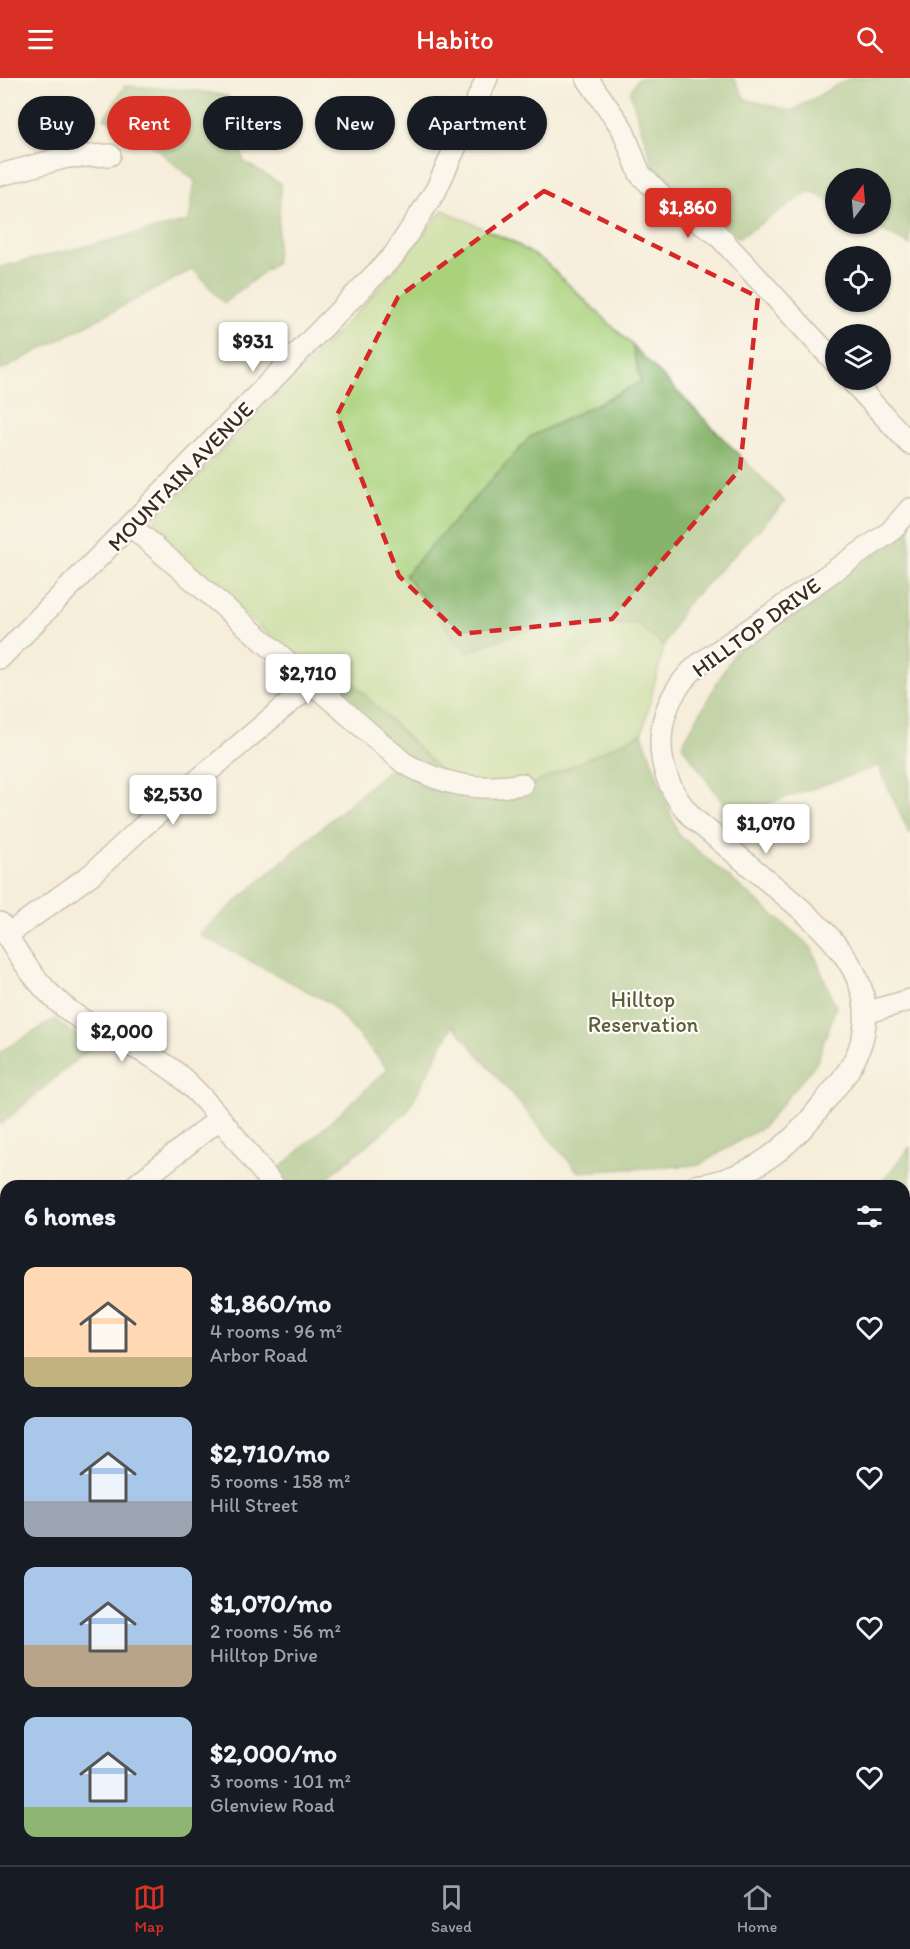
<!DOCTYPE html>
<meta charset="utf-8">
<style>
:root{--surface:#171b24;--page:#20242c;--text:#f1f3f6;--muted:#9ea1a6;--line:#363941;--accent:#d93025}
body{margin:0;font-family:Itim,sans-serif;background:var(--page);color:var(--text);height:100vh;display:flex;flex-direction:column;font-size:22px;white-space:nowrap}
*{box-sizing:border-box;margin:0}
p{font-size:20px;color:var(--muted)}
.icon{flex:none;width:33px;height:33px;fill:none;stroke:currentColor;stroke-width:2;stroke-linecap:round;stroke-linejoin:round}
.map{position:relative;flex:1;overflow:hidden}
.details{position:absolute;left:0px;top:1102px;width:910px;height:686px;display:flex;flex-direction:column;background:var(--surface);border-radius:18px 18px 0 0;box-shadow:0 2px 4px #0004}
.details>*{flex:none}
.banner{position:absolute;left:18px;top:18px;width:600px;height:54px;display:flex;gap:12px}
.needle{width:39px;rotate:16deg}
.fabs{position:absolute;left:825px;top:90px;display:grid;gap:12px}
.fabs a{display:grid;place-items:center;width:66px;height:66px;border-radius:50%;background:var(--surface);box-shadow:0 2px 4px #0004;font-size:30px}
.price{position:absolute;translate:-50% -51px;padding:0 14px;border-radius:6px;background:#fff;color:#222;font-size:20px;line-height:39px;filter:drop-shadow(0 2px 3px #0008)}
.price::after{content:'';position:absolute;left:50%;top:36px;width:18px;height:14px;margin-left:-9px;background:inherit;clip-path:polygon(0 0,100% 0,50% 100%)}
.price.on{background:var(--accent);color:#fff}
ul{padding:0;list-style:none}
li{display:flex;align-items:center;gap:18px;height:150px;padding:0 24px}
li span{display:grid;place-items:center;flex:none;width:168px;height:120px;border-radius:12px;color:#555}
li>.icon{margin-inline-start:auto}
span .icon{width:72px;height:72px;fill:#fffc;stroke-width:1}
li b{font-size:26px}
h2{display:flex;justify-content:space-between;align-items:center;height:72px;padding:0 24px;font-size:26px}
.tag{padding:0 21px;border-radius:27px;background:var(--surface);box-shadow:0 2px 4px #0004;font-size:21px;line-height:54px}
.tag.on{background:var(--accent);color:#fff}
header{display:flex;justify-content:space-between;align-items:center;height:78px;padding:0 24px;background:var(--accent);color:#fff;font-size:27px;font-weight:600}
.tabs{display:flex;justify-content:space-around;align-items:center;height:84px;border-top:2px solid var(--line);background:var(--surface);font-size:16px;color:var(--muted)}
.tabs a{display:grid;justify-items:center;gap:3px}
.tabs .on{color:var(--accent)}
.map>svg:first-child{display:block}
.green{fill:#aad27d;stroke:#727e4e;stroke-width:1.5}
.forest{fill:#87b46c;stroke:#616f45;stroke-width:1.5}
.water{fill:#3daeb5;stroke:#3c6c6a;stroke-width:1.5}
.building{fill:#b1a2d7}
.lines{fill:none;stroke-linecap:round;stroke-linejoin:round}
.minor-casing{stroke:#988c7c;stroke-width:24}
.minor{stroke:#fff;stroke-width:21}
.marked{fill:none;stroke:#d62828;stroke-width:4.5;stroke-dasharray:12 8;stroke-linejoin:round}
.labels{text-anchor:middle;stroke-width:4.5;stroke-linejoin:round;paint-order:stroke}
.street-label{font-size:22px;fill:#3b2a1e;stroke:#fdfcf7}
.park-label{font-size:22px;fill:#5c5c3a;stroke:#fdfcf7}
</style>
<header><svg class="icon" aria-label="menu" viewBox="0 0 24 24"><path d="M4 6h16M4 12h16M4 18h16"/></svg>Habito<svg class="icon" aria-label="search" viewBox="0 0 24 24"><circle cx="10" cy="10" r="6"/><path d="M15 15l6 6"/></svg></header>
<div class="map">
<svg width="910" height="1787" viewBox="0 0 910 1787">
<rect width="100%" height="100%" fill="#fdfcf7"/>
<filter id="ink" filterUnits="userSpaceOnUse"><feTurbulence type="fractalNoise" baseFrequency=".0167" numOctaves="2"/><feDisplacementMap in="SourceGraphic" scale="12" xChannelSelector="R" yChannelSelector="G"/><feConvolveMatrix kernelMatrix="1 2 1 2 8 2 1 2 1" color-interpolation-filters="sRGB"/></filter>
<filter id="wash" filterUnits="userSpaceOnUse"><feTurbulence type="fractalNoise" baseFrequency=".008" numOctaves="4" result="noise"/><feDisplacementMap in="SourceGraphic" scale="24" xChannelSelector="R" yChannelSelector="G"/><feGaussianBlur stdDeviation="1.35" result="paint"/><feColorMatrix in="noise" values="0 0 0 0 0 0 0 0 0 0 0 0 0 0 0 0 0 1.4 0 .05"/><feComposite in="paint" operator="in"/></filter>
<g filter="url(#wash)">
<rect width="100%" height="100%" fill="#f6eedb"/>
<!-- green -->
<path class="green" d="M 443,132 L 513,164 L 544,183 L 632,267 L 641,304 L 530,359 L 466,574 L 522,553 L 636,545 L 664,568 L 642,655 L 502,721 L 461,713 L 336,589 L 318,601 L 151,452 L 150,448 L 372,218 Z
M 904,1416 L 910,1416 L 910,1787 L 721,1787 L 723,1782 L 904,1782 Z"/>
<!-- forest -->
<path class="forest" d="M 638,0 L 734,0 L 745,21 L 792,33 L 849,0 L 910,0 L 910,167 L 870,146 L 880,146 L 880,100 L 836,100 L 835,126 L 810,113 L 739,160 L 655,94 L 630,14 Z
M 125,8 L 191,12 L 228,18 L 244,84 L 281,106 L 276,184 L 224,225 L 193,191 L 0,293 L 0,189 L 189,143 L 195,103 L 149,65 L 104,40 Z
M 632,267 L 785,424 L 684,529 L 664,568 L 636,545 L 522,553 L 466,574 L 405,497 L 530,359 L 641,304 Z
M 910,442 L 910,757 L 878,688 L 732,738 L 682,667 L 734,575 L 897,461 Z
M 336,588 L 461,713 L 502,721 L 642,655 L 678,756 L 811,869 L 836,929 L 817,984 L 763,1049 L 699,1087 L 578,1094 L 453,947 L 407,1034 L 317,1108 L 291,1108 L 277,1093 L 388,991 L 330,925 L 199,856 L 402,680 L 318,601 Z
M 55,941 L 91,969 L 0,1047 L 0,974 Z
M 910,1069 L 910,1129 L 905,1135 L 904,1108 L 878,1108 Z
M 910,1345 L 910,1703 L 904,1697 L 904,1348 Z"/>
<!-- water -->
<path class="water" d="M 571,1782 L 689,1782 L 686,1787 L 573,1787 Z"/>
<g id="blocks">
<!-- building -->
<path class="building" d="M 0,1552 L 6,1552 L 6,1584 L 0,1584 Z
M 6,1604 L 6,1639 L 0,1640 L 0,1606 Z"/>
</g>
</g>
<g filter="url(#ink)">
<use href="#blocks" fill-opacity="0" stroke="#988c7c" stroke-width="1.5"/>
<g class="lines">
<!-- minor casing -->
<g class="minor-casing">
<path id="minor" d="M 587,0 L 622,50 L 640,96 L 667,123 L 717,156 L 836,285
M 0,97 L 67,79 L 110,77
M 851,302 L 910,366
M 131,448 L 404,685 C 442,707 479,714 522,706
M 0,580 L 394,177 L 436,112 L 487,0
M 0,845 C 23,887 47,922 89,946 C 119,964 153,975 180,998 C 215,1029 244,1072 274,1108
M 7,857 L 93,795 L 141,750 L 313,605
M 865,935 L 910,922
M 135,1108 L 219,1041
M 695,1108 C 750,1101 789,1070 821,1028 C 835,1010 852,992 859,971 C 887,898 818,845 769,804 C 744,783 718,761 693,740 C 649,695 650,629 698,587 L 890,454 L 910,431
M 904,1182 L 910,1178
M 0,1217 L 6,1212
M 164,1782 L 167,1787
M 284,1787 L 289,1782
M 510,1787 L 513,1782"/>
</g>
<!-- minor -->
<use href="#minor" class="minor"/>
</g>
</g>
<!-- marked area -->
<path d="M0 0H910V1787H0ZM 544,113 L 758,219 L 740,391 L 612,541 L 460,556 L 399,498 L 337,337 L 398,219 Z" fill="#f6eedb" fill-opacity=".55" fill-rule="evenodd"/>
<path class="marked" d="M 544,113 L 758,219 L 740,391 L 612,541 L 460,556 L 399,498 L 337,337 L 398,219 Z"/>
<g class="labels">
<!-- street labels -->
<g class="street-label">
<text transform="translate(180 398) rotate(-46)" y="8">MOUNTAIN AVENUE</text>
<text transform="translate(756 549) rotate(-36)" y="8">HILLTOP DRIVE</text>
</g>
<!-- park labels -->
<g class="park-label">
<text x="643" y="929">Hilltop<tspan x="643" dy="25">Reservation</tspan></text>
</g>
</g>
</svg>
<div class="fabs">
<a><svg class="needle" viewBox="-14 -14 28 28"><path d="M0-13l5 13h-10z" fill="#e53935"/><path d="M0 13l5-13h-10z" fill="#9ea1a6"/></svg></a>
<a><svg class="icon" aria-label="locate" viewBox="0 0 24 24"><circle cx="12" cy="12" r="6"/><path d="M12 2v4M12 18v4M2 12h4M18 12h4"/></svg></a>
<a><svg class="icon" aria-label="layers" viewBox="0 0 24 24"><path d="M12 4l9 5-9 5-9-5zM3 14l9 5 9-5"/></svg></a>
</div>
<b class="price on" style="left:688px;top:161px">$1,860</b>
<b class="price" style="left:253px;top:295px">$931</b>
<b class="price" style="left:308px;top:627px">$2,710</b>
<b class="price" style="left:173px;top:748px">$2,530</b>
<b class="price" style="left:766px;top:777px">$1,070</b>
<b class="price" style="left:122px;top:985px">$2,000</b>
<div class="banner">
<a class="tag">Buy</a>
<a class="tag on">Rent</a>
<a class="tag">Filters</a>
<a class="tag">New</a>
<a class="tag">Apartment</a>
</div>
<section class="details">
<h2>6 homes<svg class="icon" aria-label="filters" viewBox="0 0 24 24"><path d="M4 7h16M4 17h16"/><circle cx="9" cy="7" r="2"/><circle cx="15" cy="17" r="2"/></svg></h2>
<ul>
<li><span style="background:linear-gradient(#ffd9b3 75%,#c2b280 0)"><svg class="icon" aria-label="home" viewBox="0 0 24 24"><path d="M3 11l9-7 9 7M6 9v11h12V9"/></svg></span><div><b>$1,860/mo</b><p>4 rooms · 96 m²</p><p>Arbor Road</p></div><svg class="icon" aria-label="heart" viewBox="0 0 24 24"><path d="M12 20l-8-8c-3-5 5-10 8-4 3-6 11-1 8 4z"/></svg></li>
<li><span style="background:linear-gradient(#a9c7e8 70%,#9aa5b1 0)"><svg class="icon" aria-label="home" viewBox="0 0 24 24"><path d="M3 11l9-7 9 7M6 9v11h12V9"/></svg></span><div><b>$2,710/mo</b><p>5 rooms · 158 m²</p><p>Hill Street</p></div><svg class="icon" aria-label="heart" viewBox="0 0 24 24"><path d="M12 20l-8-8c-3-5 5-10 8-4 3-6 11-1 8 4z"/></svg></li>
<li><span style="background:linear-gradient(#a9c7e8 65%,#b9a48a 0)"><svg class="icon" aria-label="home" viewBox="0 0 24 24"><path d="M3 11l9-7 9 7M6 9v11h12V9"/></svg></span><div><b>$1,070/mo</b><p>2 rooms · 56 m²</p><p>Hilltop Drive</p></div><svg class="icon" aria-label="heart" viewBox="0 0 24 24"><path d="M12 20l-8-8c-3-5 5-10 8-4 3-6 11-1 8 4z"/></svg></li>
<li><span style="background:linear-gradient(#a9c7e8 75%,#8fb573 0)"><svg class="icon" aria-label="home" viewBox="0 0 24 24"><path d="M3 11l9-7 9 7M6 9v11h12V9"/></svg></span><div><b>$2,000/mo</b><p>3 rooms · 101 m²</p><p>Glenview Road</p></div><svg class="icon" aria-label="heart" viewBox="0 0 24 24"><path d="M12 20l-8-8c-3-5 5-10 8-4 3-6 11-1 8 4z"/></svg></li>
</ul>
</section>
</div>
<nav class="tabs">
<a class="on"><svg class="icon" aria-label="map" viewBox="0 0 24 24"><path d="M3 6l6-2 6 2 6-2v14l-6 2-6-2-6 2zM9 4v14M15 6v14"/></svg>Map</a>
<a><svg class="icon" aria-label="saved" viewBox="0 0 24 24"><path d="M7 4h10v16l-5-4-5 4z"/></svg>Saved</a>
<a><svg class="icon" aria-label="home" viewBox="0 0 24 24"><path d="M3 11l9-7 9 7M6 9v11h12V9"/></svg>Home</a>
</nav>
